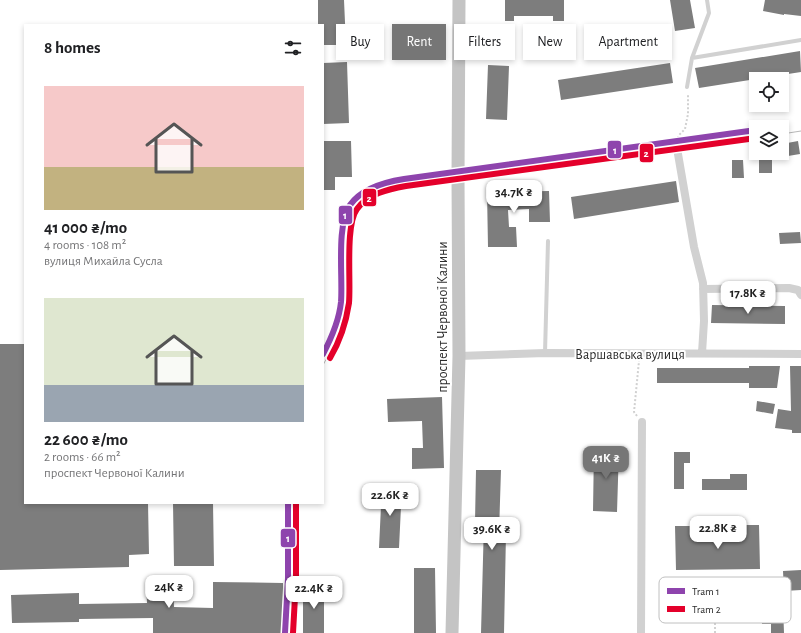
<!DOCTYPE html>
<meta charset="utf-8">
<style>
:root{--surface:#fff;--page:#f6f6f6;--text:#202124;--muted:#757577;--accent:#767676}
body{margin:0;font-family:"Alegreya Sans",sans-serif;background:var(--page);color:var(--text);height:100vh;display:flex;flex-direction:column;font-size:15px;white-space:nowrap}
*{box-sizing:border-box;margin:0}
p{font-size:13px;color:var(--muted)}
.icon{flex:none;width:22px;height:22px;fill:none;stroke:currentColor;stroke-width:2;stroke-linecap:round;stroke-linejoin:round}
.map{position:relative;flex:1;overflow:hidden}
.sheet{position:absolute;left:24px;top:24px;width:300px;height:480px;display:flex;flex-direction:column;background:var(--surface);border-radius:0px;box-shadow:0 2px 6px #0003}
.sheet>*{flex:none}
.top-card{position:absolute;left:336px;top:24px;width:380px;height:36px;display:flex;gap:8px}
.buttons{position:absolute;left:749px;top:72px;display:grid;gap:8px}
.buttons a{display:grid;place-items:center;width:40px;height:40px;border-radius:0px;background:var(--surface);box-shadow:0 2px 6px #0003;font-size:20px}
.price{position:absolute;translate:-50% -34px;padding:0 9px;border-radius:8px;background:#fff;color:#222;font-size:13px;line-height:26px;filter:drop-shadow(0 1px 2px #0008)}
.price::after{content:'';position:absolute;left:50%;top:24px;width:12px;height:9px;margin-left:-6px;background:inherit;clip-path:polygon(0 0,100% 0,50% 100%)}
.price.on{background:var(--accent);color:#fff}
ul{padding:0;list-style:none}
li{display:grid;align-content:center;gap:8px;height:212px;padding:0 20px}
li span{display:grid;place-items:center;height:124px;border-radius:0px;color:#555}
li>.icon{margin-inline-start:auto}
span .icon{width:72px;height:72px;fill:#fffc;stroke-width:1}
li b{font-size:17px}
h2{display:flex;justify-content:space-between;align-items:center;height:48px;padding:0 20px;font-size:17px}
.pill{padding:0 14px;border-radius:0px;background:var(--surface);box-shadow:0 2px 6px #0003;font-size:14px;line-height:36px}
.pill.on{background:var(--accent);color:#fff}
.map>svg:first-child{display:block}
.building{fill:#7d7d7d}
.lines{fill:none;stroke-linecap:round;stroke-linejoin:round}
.path{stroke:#d1d1d1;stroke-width:2;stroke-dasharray:2 2;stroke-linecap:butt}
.service{stroke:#d1d1d1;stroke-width:4}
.minor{stroke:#d1d1d1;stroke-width:8}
.primary{stroke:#c4c4c4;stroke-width:13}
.tram{stroke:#b8b8b8;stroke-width:1}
.tram-1-casing{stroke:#fff;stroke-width:9}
.tram-2-casing{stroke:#fff;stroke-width:9}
.tram-1{stroke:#8e44ad;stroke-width:6}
.tram-2{stroke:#e4002b;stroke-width:6}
.labels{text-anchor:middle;stroke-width:4;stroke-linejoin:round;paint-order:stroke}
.street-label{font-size:14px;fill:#2c2c2c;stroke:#fff}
.key{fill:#fff;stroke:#c0c0c0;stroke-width:1}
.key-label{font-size:11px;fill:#2c2c2c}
.line-badge{stroke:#fff;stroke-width:1.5}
.badge-label{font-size:11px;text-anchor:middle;font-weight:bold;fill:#fff}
</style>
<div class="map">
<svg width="801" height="633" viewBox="0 0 801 633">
<rect width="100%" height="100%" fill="#fff"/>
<!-- building -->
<path class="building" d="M 318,0 L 344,0 L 346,45 L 323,45 L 323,25 L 318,25 Z
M 505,0 L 564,0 L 564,21 L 553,21 L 553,16 L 514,16 L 514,21 L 505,21 Z
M 670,0 L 690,0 L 695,28 L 675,31 Z
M 765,0 L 801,0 L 801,16 L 784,14 L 784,15 L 763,11 Z
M 800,51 L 801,72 L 699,88 L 695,68 Z
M 347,62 L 349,123 L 323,124 L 323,63 Z
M 670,63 L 673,83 L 561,100 L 558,80 Z
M 488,65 L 509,66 L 507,120 L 486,119 Z
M 323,141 L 351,141 L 352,177 L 335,177 L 335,190 L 323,190 Z
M 798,141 L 800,154 L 782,157 L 782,144 Z
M 759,153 L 772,153 L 772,173 L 759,173 Z
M 732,160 L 743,160 L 744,178 L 732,178 Z
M 676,181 L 679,202 L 574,219 L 571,197 Z
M 549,191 L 550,222 L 529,222 L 529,209 L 508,210 L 509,227 L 516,227 L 517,247 L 488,247 L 487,192 Z
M 800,232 L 801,243 L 780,244 L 779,233 Z
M 712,305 L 785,306 L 785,324 L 711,323 Z
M 0,344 L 25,344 L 25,503 L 148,503 L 149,554 L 129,555 L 129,567 L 0,570 Z
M 749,366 L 780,366 L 777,388 L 749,388 L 749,383 L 657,383 L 657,368 L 749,368 Z
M 790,366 L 801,366 L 801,433 L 792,433 L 792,430 L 775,428 L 778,409 L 791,411 Z
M 442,397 L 444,468 L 412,469 L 412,448 L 423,448 L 422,421 L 388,422 L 387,399 Z
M 757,401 L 775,404 L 773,414 L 756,411 Z
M 594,448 L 619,448 L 617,512 L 593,511 Z
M 674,452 L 690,452 L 690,463 L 684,463 L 684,489 L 674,489 Z
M 476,470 L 501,470 L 499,533 L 506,533 L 504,633 L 481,633 L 484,522 L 475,522 Z
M 730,474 L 747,474 L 747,490 L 702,490 L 702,479 L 730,479 Z
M 382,485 L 402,486 L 399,548 L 379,548 Z
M 173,503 L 213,503 L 214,566 L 174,566 Z
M 739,525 L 759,525 L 760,569 L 676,570 L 675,526 L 695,526 L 695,536 L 739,536 Z
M 414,568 L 435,568 L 436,633 L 414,633 Z
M 801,570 L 801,590 L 784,591 L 783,571 Z
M 173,581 L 174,607 L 213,608 L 213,582 L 283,583 L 283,633 L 153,633 L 153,618 L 79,619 L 79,622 L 12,623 L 11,595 L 79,593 L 79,604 L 147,603 L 146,582 Z
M 324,587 L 324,633 L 303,633 L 303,588 Z
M 783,605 L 784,633 L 771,633 L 771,624 L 762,624 L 761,606 Z"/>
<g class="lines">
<!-- path -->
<path class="path" d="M 678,146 L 678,136 L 685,129 L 688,114 L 688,94
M 637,416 L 634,412 L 639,361
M 715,633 L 715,587"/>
<!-- service -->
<path class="service" d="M 692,58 L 709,13 L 707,0
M 687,87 L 692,58 L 801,40
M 545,353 L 548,241"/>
<!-- minor -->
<path class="minor" d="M 678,154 L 694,247 L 703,283 L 704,321 L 702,353
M 703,289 L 789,288 L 798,290 L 801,295
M 459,356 L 545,353 L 801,354
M 641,633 L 642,422"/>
<!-- primary -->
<path class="primary" d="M 452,633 L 459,356 L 458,178 L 459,0"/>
<!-- tram -->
<path class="tram" d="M 782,134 L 801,131
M 323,365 L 341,333 L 344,321 L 348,234 L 352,215 L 360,203 L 372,195 L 391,189 L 415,184 L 756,137
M 292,633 L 294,503"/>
<!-- tram-1 casing -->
<g class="tram-1-casing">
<path id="tram-1" d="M 323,354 C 332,337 339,321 341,302 C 343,277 336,225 350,205 C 362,188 385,182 404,179 L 756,130
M 285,633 L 288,579 L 288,503"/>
</g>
<!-- tram-2 casing -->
<g class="tram-2-casing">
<path id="tram-2" d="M 330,358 C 340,341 346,323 349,303 C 351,281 345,225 357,209 C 367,194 389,189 406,186 L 756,138
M 293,633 L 296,579 L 296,503"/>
</g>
<!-- tram-1 -->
<use href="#tram-1" class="tram-1"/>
<!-- tram-2 -->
<use href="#tram-2" class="tram-2"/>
</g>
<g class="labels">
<!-- street labels -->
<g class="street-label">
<text transform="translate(442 317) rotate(-90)" y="5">проспект Червоної Калини</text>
<text x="630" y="359">Варшавська вулиця</text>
</g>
</g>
<!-- legend -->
<rect x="659" y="577" width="132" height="46" rx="6" class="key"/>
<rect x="667" y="588" width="18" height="6" fill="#8e44ad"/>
<rect x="667" y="606" width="18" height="6" fill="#e4002b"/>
<g class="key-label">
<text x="692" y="595">Tram 1</text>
<text x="692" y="613">Tram 2</text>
</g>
<g class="line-badge">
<rect x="607" y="140" width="15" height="19" rx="4" fill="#8e44ad"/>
<rect x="639" y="143" width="15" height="20" rx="4" fill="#e4002b"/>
<rect x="362" y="188" width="15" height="19" rx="4" fill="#e4002b"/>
<rect x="338" y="205" width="15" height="20" rx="4" fill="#8e44ad"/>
<rect x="280" y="528" width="16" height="20" rx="4" fill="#8e44ad"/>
</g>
<g class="badge-label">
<text x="615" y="154">1</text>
<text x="646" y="157">2</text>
<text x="369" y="202">2</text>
<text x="345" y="219">1</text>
<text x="288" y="542">1</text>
</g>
</svg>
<div class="buttons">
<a><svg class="icon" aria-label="locate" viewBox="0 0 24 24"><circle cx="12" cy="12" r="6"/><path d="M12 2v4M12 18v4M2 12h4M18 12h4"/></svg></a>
<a><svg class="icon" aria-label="layers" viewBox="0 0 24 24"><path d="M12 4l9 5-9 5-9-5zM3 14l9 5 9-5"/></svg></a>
</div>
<b class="price" style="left:514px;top:214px">34.7K ₴</b>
<b class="price" style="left:748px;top:315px">17.8K ₴</b>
<b class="price on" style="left:606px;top:480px">41K ₴</b>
<b class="price" style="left:390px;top:517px">22.6K ₴</b>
<b class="price" style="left:718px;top:550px">22.8K ₴</b>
<b class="price" style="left:492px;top:551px">39.6K ₴</b>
<b class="price" style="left:169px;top:609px">24K ₴</b>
<b class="price" style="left:314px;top:610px">22.4K ₴</b>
<div class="top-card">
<a class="pill">Buy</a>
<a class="pill on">Rent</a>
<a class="pill">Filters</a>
<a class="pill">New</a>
<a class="pill">Apartment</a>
</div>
<section class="sheet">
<h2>8 homes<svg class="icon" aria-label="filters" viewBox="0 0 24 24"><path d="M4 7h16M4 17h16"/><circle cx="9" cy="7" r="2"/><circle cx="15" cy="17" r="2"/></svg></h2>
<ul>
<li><span style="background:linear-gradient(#f6c9c9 65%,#c2b280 0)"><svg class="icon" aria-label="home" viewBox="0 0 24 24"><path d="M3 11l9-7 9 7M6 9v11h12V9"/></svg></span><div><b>41 000 ₴/mo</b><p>4 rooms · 108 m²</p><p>вулиця Михайла Сусла</p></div></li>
<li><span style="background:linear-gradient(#dfe7d0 70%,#9aa5b1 0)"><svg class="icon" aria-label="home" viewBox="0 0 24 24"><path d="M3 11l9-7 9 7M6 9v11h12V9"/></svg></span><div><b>22 600 ₴/mo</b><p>2 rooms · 66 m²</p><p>проспект Червоної Калини</p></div></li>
</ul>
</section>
</div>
